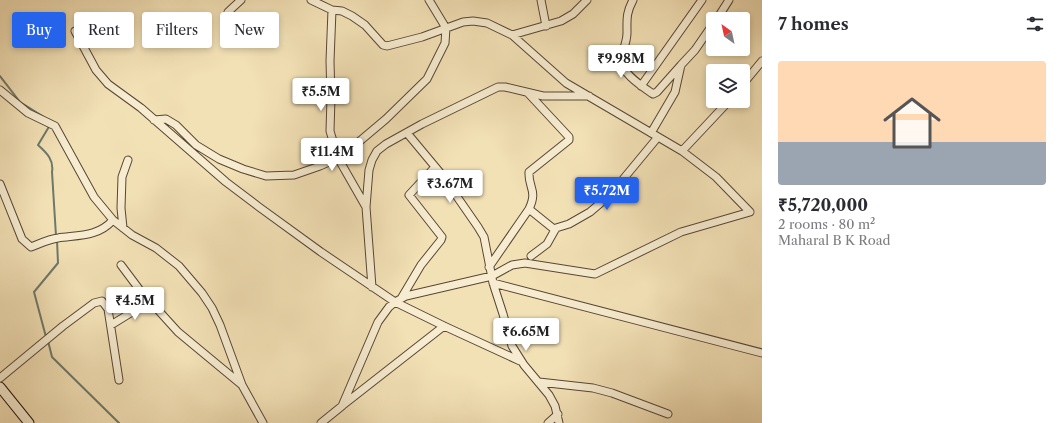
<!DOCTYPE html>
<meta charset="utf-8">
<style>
:root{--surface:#fff;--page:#f2f2f3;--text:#2b2b33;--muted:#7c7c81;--accent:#2563eb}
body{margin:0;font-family:"Libre Caslon Text",serif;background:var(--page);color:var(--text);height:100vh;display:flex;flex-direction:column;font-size:15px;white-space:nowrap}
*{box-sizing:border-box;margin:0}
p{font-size:13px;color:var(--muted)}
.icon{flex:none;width:22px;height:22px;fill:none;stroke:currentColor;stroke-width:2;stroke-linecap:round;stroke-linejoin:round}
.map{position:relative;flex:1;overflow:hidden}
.details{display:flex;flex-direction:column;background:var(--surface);width:300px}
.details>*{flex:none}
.guide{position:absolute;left:12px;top:12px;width:380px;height:36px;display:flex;gap:8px}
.needle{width:26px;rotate:327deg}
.buttons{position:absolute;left:706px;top:12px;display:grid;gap:8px}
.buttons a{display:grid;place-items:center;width:44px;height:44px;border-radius:4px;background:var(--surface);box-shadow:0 2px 6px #0003;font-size:20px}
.price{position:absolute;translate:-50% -34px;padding:0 9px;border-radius:4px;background:#fff;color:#222;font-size:13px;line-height:26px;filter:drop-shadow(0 1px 2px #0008)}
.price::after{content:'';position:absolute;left:50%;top:24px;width:12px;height:9px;margin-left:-6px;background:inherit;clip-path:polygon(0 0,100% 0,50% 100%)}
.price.active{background:var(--accent);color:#fff}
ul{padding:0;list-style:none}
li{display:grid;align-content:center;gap:8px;height:212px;padding:0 16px}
li span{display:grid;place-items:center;height:124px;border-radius:4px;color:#555}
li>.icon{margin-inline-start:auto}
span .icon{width:72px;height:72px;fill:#fffc;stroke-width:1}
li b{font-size:17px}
h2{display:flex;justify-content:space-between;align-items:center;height:48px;padding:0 16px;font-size:17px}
.pill{padding:0 14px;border-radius:4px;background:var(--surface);box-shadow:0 2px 6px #0003;font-size:14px;line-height:36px}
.pill.active{background:var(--accent);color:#fff}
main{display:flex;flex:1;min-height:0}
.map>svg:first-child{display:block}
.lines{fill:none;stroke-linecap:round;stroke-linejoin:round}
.stream{stroke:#6c796b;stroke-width:2}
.street-casing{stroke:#574636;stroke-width:9}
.secondary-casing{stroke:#23120b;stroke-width:11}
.street{stroke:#f7ecd0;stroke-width:7}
.secondary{stroke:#f7ecd0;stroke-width:9}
</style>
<main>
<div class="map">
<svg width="762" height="423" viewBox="0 0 762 423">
<rect width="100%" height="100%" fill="#f3e1b6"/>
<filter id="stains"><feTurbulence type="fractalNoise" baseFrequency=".005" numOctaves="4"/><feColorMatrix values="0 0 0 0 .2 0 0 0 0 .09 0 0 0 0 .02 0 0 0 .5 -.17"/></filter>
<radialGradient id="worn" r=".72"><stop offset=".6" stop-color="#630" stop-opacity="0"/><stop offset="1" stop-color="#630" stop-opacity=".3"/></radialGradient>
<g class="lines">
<!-- stream -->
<path class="stream" d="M 0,76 L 20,102 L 44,117
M 50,125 L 38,145 C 47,153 54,160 52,172 L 56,236
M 46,337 L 34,292 L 58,263 L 57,240
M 48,341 L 52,357 L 119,423"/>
<!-- street casing -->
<g class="street-casing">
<path id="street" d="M 311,0 L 332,10 L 342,11 L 352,16 L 365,25 L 383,45 L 387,46 L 422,37 L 463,22 L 473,21 L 487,23 L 512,35 L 566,83 L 682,151 L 716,177 L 750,212 L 681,232 L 595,274 L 525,263 L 512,265 L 492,276 L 406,296 L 395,302 L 389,307 L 378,322 L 342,406 L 321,423
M 541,0 L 546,26
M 633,0 C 626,13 627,19 627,33 C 627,42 623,49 621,58 C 619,72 643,87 653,94 L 657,92 L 681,65
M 332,10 L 330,61 L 331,98 L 330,131 L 338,158 L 366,207
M 228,12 L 241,0
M 717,19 L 729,0
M 75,31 L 96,70 L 108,84 L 141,108 L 226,182 L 259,207 L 321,252 L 395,302 L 444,326 L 520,361
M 512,35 L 561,21 L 573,14 L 587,0
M 743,84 L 762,61
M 641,86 L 702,0
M 0,90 L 28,113 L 55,126 L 94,197 L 113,220 L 132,235 L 156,248 L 179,266 L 202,293 L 212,308 L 220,325 L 242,385
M 154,120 L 166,119 L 176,125 L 196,145 L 219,159 L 243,169 L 266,176 L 294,175 L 320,166 L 338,158 L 348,151 L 386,119 L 427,79 L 445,43 L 446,28 L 429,0
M 407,133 L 442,175 L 478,227 L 484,237 L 493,283 L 503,314 L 512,346 L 524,365 L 549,395 L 555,406 L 559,423
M 651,133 L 675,92 L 681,65 L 695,50 L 713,24
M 682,151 L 729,101
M 0,184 L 22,239 L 31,247 C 39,244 49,239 58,238 C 78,235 98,237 113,220
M 529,209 L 555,230
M 123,228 L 121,208 L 122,177 L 128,160
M 531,256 L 547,244 L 556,228 L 569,224 L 590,212 L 610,195 L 658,137
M 121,265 L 139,289 L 178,332 L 242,385 L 263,423
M 489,267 L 529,209 C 538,190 528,188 529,172 L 569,140 L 569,137 L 528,93
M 493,283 L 762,353
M 372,287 L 366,207 L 369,170 L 372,160 L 377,151 L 386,144 L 422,124 L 498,87 L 505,87 L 543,96 L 589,96
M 402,297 L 421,265 L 441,240 L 442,237 L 409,195 L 435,167
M 111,325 L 150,301
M 0,378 L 63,326 L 94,303 L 102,301 L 108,309 L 119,380
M 539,382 L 593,388 L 612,393 L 668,414
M 343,405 L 444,326
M 548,423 L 558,414"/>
</g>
<!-- secondary casing -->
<g class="secondary-casing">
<path id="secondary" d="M 0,387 L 29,423"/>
</g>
<!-- street -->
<use href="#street" class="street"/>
<!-- secondary -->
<use href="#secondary" class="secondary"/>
</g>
<rect width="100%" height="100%" filter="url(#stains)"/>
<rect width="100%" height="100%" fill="url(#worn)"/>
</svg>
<div class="buttons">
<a><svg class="needle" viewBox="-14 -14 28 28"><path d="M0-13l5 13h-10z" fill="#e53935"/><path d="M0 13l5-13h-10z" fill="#7c7c81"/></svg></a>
<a><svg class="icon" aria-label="layers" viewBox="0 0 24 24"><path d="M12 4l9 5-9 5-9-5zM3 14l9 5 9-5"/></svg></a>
</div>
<b class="price" style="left:621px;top:79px">₹9.98M</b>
<b class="price" style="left:321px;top:112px">₹5.5M</b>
<b class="price" style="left:332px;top:172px">₹11.4M</b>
<b class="price" style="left:450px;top:204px">₹3.67M</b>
<b class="price active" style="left:607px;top:211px">₹5.72M</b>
<b class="price" style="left:135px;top:321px">₹4.5M</b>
<b class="price" style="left:526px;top:352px">₹6.65M</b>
<div class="guide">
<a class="pill active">Buy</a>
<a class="pill">Rent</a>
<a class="pill">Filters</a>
<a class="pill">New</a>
</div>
</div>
<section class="details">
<h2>7 homes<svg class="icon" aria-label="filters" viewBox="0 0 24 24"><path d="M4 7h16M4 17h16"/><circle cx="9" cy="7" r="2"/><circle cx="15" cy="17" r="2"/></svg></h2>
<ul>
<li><span style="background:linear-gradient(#ffd9b3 65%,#9aa5b1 0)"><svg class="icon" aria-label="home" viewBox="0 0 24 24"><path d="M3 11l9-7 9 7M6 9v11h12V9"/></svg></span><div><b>₹5,720,000</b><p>2 rooms · 80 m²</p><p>Maharal B K Road</p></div></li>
</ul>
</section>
</main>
